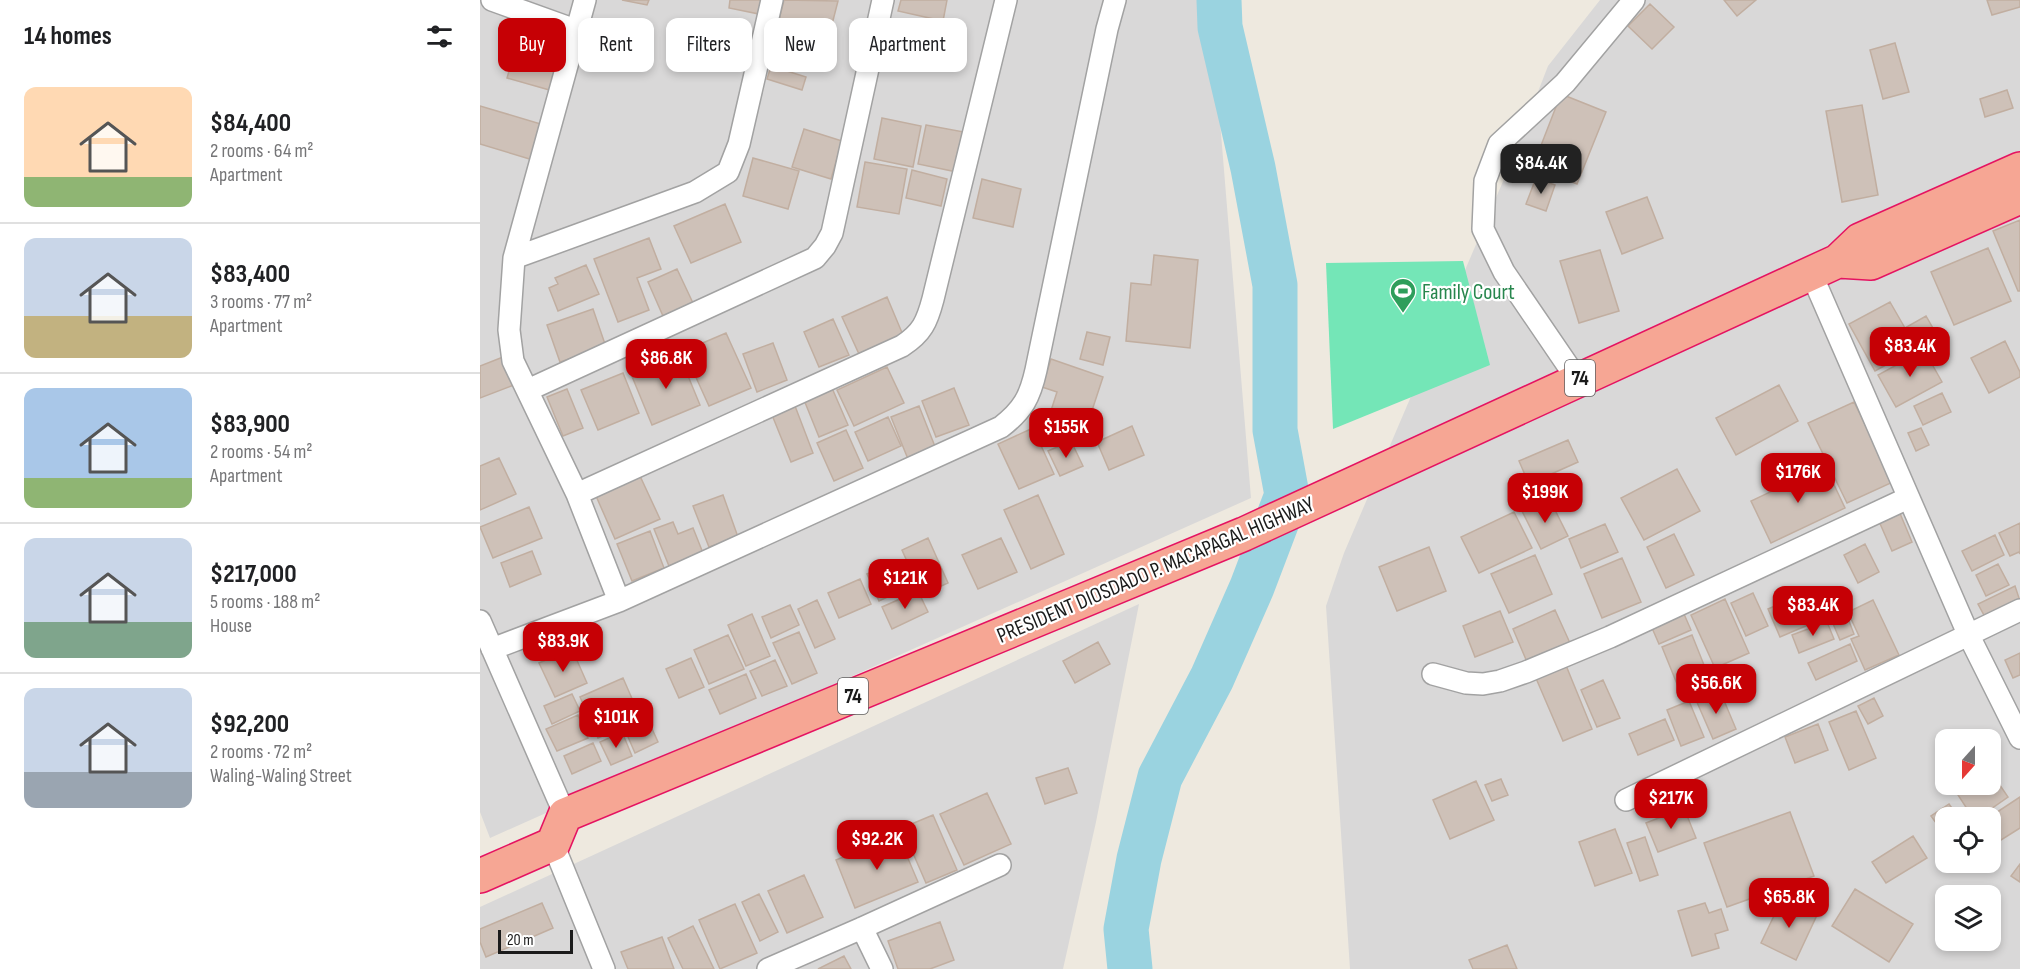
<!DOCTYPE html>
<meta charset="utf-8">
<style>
:root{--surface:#fff;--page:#f6f6f6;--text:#202124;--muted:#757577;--line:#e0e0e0;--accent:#c60005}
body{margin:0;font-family:"Sofia Sans Condensed",sans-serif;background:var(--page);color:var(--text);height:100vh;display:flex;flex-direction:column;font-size:22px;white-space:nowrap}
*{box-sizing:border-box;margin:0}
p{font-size:20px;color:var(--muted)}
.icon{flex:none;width:33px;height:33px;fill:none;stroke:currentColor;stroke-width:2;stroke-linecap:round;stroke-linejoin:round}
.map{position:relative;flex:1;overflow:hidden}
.details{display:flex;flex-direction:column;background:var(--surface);width:480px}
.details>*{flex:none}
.guide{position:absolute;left:18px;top:18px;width:570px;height:54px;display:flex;gap:12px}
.needle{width:39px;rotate:201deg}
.buttons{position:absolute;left:1455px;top:729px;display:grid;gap:12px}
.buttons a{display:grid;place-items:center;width:66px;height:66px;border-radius:12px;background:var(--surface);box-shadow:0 3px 9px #0003;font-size:30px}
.scale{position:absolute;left:18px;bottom:15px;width:75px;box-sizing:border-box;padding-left:6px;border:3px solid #1b1b1b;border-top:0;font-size:16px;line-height:21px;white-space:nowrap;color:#1b1b1b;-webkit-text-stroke:4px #fff;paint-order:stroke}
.price{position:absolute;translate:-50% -51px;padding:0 14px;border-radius:12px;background:var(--accent);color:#fff;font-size:20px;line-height:39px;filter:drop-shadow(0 2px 3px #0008)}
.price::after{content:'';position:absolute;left:50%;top:36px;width:18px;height:14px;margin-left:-9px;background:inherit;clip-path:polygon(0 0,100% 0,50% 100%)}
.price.current{background:#222;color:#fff}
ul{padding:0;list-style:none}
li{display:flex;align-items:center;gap:18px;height:150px;padding:0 24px}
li+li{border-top:2px solid var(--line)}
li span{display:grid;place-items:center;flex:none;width:168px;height:120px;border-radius:12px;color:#555}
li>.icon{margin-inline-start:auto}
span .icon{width:72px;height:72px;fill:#fffc;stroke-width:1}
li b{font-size:26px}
h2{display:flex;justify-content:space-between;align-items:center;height:72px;padding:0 24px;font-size:26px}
.tag{padding:0 21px;border-radius:12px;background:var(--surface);box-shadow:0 3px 9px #0003;font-size:21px;line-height:54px}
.tag.current{background:var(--accent);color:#fff}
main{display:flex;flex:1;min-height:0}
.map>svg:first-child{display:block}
.residential{fill:#d9d8d8;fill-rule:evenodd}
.pitch{fill:#74e6b7}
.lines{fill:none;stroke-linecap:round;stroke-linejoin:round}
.river{stroke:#9ad3e0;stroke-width:45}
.building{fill:#cec1b8;stroke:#c1aea0;stroke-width:1.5}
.minor-casing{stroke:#a2a2a2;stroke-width:24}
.trunk-casing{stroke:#e51361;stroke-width:36}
.minor{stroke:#fff;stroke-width:21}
.trunk{stroke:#f6a694;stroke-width:33}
.labels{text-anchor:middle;stroke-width:4.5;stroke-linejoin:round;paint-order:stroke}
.shield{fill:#fff;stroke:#5f5f5f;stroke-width:1.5}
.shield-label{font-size:21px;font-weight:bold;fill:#1b1b1b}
.leisure-label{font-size:22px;fill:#27864d;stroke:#fff;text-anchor:start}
.street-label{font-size:22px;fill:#1b1b1b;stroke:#fff}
</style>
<main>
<section class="details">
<h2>14 homes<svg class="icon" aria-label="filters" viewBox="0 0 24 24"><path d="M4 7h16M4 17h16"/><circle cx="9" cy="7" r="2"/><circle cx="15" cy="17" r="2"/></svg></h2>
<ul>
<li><span style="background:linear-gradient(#ffd9b3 75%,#8fb573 0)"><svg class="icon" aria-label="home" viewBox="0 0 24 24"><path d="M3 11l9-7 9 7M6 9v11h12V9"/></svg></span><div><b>$84,400</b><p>2 rooms · 64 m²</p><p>Apartment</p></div></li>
<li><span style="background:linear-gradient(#c9d6e8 65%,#c2b280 0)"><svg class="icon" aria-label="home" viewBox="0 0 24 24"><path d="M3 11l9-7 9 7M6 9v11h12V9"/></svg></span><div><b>$83,400</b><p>3 rooms · 77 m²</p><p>Apartment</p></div></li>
<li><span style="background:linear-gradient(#a9c7e8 75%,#8fb573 0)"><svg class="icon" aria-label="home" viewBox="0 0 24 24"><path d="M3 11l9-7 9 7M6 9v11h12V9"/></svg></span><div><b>$83,900</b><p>2 rooms · 54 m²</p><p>Apartment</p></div></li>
<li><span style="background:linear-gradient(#c9d6e8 70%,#7fa58c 0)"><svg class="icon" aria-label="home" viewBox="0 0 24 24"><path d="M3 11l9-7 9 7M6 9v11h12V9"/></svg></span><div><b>$217,000</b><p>5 rooms · 188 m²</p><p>House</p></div></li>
<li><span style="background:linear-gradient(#c9d6e8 70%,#9aa5b1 0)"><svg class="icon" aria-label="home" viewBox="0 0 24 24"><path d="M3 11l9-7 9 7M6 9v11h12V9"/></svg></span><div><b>$92,200</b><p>2 rooms · 72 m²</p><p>Waling-Waling Street</p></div></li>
</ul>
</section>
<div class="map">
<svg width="1540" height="969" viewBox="0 0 1540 969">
<rect width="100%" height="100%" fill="#eee9df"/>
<!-- residential -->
<path class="residential" d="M 0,0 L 730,0 L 771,498 L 10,838 L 0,812 Z
M 1120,0 L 1540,0 L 1540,969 L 870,969 L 846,606 L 864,553 L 1024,179 L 1068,66 ZM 1466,740 L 1510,740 L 1510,784 L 1466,784 ZM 1466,818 L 1510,818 L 1510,862 L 1466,862 ZM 1466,896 L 1510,896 L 1510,940 L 1466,940 Z
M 659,604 L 616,822 L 583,969 L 0,969 L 0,907 Z"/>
<!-- pitch -->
<path class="pitch" d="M 983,261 L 1010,365 L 853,429 L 846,263 Z"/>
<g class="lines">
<!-- river -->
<path class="river" d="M 650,969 L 646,929 L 659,859 L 680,777 L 732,678 L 772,587 L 807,495 L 795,430 L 795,285 L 773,168 L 740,27 L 739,0"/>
</g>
<!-- building -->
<path class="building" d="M 142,0 L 169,0 L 167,5 Z
M 250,0 L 282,0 L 279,14 L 249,8 Z
M 304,0 L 358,1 L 349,36 L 298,24 Z
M 421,0 L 467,0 L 463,21 L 418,11 Z
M 1244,0 L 1276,0 L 1257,16 Z
M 1507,0 L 1540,0 L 1540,7 L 1512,15 Z
M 1170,4 L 1194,27 L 1172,49 L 1148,26 Z
M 1415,43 L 1429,92 L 1403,99 L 1390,50 Z
M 37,44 L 83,56 L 73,91 L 27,78 Z
M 291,66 L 326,77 L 322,90 L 287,79 Z
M 1527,90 L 1533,108 L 1505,117 L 1500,99 Z
M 1081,94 L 1126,112 L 1097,184 L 1053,166 Z
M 1382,105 L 1398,195 L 1362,202 L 1346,111 Z
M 0,106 L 64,125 L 53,160 L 0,144 Z
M 402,118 L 441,126 L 433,167 L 394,159 Z
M 446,125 L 484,132 L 477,172 L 438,164 Z
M 324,129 L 362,141 L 351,179 L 312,167 Z
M 273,158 L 319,171 L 308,209 L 263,196 Z
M 385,162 L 427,169 L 419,214 L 377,207 Z
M 432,170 L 467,179 L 461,206 L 426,198 Z
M 1056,178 L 1075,185 L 1066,211 L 1046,204 Z
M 502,179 L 541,189 L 533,227 L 493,218 Z
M 1167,197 L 1183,238 L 1142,254 L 1126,212 Z
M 245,204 L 261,242 L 211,263 L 194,226 Z
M 1540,220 L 1540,291 L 1538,291 L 1513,231 Z
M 169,238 L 181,269 L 157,278 L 169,310 L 138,322 L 114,259 Z
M 1508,248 L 1531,301 L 1474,325 L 1451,272 Z
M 1120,250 L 1139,311 L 1099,323 L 1080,261 Z
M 674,255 L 718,260 L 710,348 L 646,341 L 651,283 L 671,285 Z
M 106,265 L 119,294 L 78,311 L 69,288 L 78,284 L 75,278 Z
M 197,269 L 213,303 L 183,316 L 168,282 Z
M 407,297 L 423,335 L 379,354 L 362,317 Z
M 1410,302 L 1425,328 L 1446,316 L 1458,337 L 1395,371 L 1369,324 Z
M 113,309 L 126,347 L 80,362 L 67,325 Z
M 353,319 L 369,355 L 339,367 L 324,332 Z
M 607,332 L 630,337 L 623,365 L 600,359 Z
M 246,333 L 271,388 L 229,406 L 204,351 Z
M 1525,341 L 1540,372 L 1540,377 L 1509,393 L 1491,358 Z
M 293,343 L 307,380 L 277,392 L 263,354 Z
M 1444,350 L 1462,382 L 1416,407 L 1398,375 Z
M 199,354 L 220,405 L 172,425 L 151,374 Z
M 23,357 L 34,385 L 0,398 L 0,366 Z
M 571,359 L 623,377 L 602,441 L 574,431 L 576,426 L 567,423 L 577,392 L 562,387 Z
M 407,367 L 424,403 L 374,426 L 357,390 Z
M 143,373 L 159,413 L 118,430 L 101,390 Z
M 1299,385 L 1318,421 L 1256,455 L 1236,418 Z
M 352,388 L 368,425 L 339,437 L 324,400 Z
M 474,388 L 489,425 L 456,437 L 442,401 Z
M 87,389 L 103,428 L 83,436 L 67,397 Z
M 1462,393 L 1471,412 L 1443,425 L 1434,406 Z
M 1374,402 L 1413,482 L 1367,503 L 1328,423 Z
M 315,406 L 333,453 L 311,462 L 292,415 Z
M 439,406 L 456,449 L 428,459 L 411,417 Z
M 408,417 L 421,446 L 388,461 L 375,432 Z
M 652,426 L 664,455 L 629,470 L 617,442 Z
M 553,428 L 574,474 L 539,489 L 518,444 Z
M 1441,428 L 1449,445 L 1436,451 L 1428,433 Z
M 366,430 L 383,468 L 354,481 L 337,443 Z
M 1088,440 L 1098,462 L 1049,484 L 1039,461 Z
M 591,441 L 603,466 L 580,476 L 568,451 Z
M 19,458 L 36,494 L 0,510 L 0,466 Z
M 1345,466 L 1365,508 L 1291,543 L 1271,501 Z
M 1197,469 L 1220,511 L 1164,540 L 1141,498 Z
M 160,476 L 180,519 L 135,539 L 116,496 Z
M 243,495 L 258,537 L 229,547 L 213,506 Z
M 558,495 L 584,554 L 551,569 L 524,510 Z
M 1069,498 L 1088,536 L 1061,549 L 1042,511 Z
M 49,507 L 62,538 L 13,558 L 0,527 Z
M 1419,511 L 1432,542 L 1412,551 L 1398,519 Z
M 1034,512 L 1052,548 L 999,573 L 981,537 Z
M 193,522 L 198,534 L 213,528 L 223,553 L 189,566 L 174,529 Z
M 1540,523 L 1540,554 L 1539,552 L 1530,556 L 1519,533 Z
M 1125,524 L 1138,552 L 1101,568 L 1089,539 Z
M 170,531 L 184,568 L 152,581 L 137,544 Z
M 1194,534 L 1214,575 L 1186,588 L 1167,547 Z
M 1515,535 L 1524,555 L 1492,571 L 1482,551 Z
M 448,538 L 468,583 L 442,595 L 422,550 Z
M 521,538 L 537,572 L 498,589 L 482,555 Z
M 1385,544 L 1399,572 L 1378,583 L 1364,555 Z
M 949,547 L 966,591 L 917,611 L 899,567 Z
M 52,551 L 61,574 L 30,587 L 21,563 Z
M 1055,555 L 1072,594 L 1029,613 L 1011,574 Z
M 1142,558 L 1161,602 L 1122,618 L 1104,574 Z
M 415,562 L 427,588 L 399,601 L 387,574 Z
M 1518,564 L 1529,585 L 1506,596 L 1496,575 Z
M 380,579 L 391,604 L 359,618 L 348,593 Z
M 1535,586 L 1540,601 L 1505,617 L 1498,604 Z
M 1336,588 L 1349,616 L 1300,637 L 1288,609 Z
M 438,591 L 448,612 L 412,629 L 402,607 Z
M 1273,593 L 1288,626 L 1266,636 L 1251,603 Z
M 1245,599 L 1269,653 L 1235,668 L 1211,615 Z
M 337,600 L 355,639 L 335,648 L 318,609 Z
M 1393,600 L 1419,655 L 1385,670 L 1371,639 L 1379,636 L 1368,612 Z
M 310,605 L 319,625 L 291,638 L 282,617 Z
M 1363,606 L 1374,634 L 1360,640 L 1348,612 Z
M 1075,610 L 1090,643 L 1047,662 L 1033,629 Z
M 1020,611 L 1033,642 L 995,657 L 983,626 Z
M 272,614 L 290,656 L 266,666 L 248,625 Z
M 1204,614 L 1211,630 L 1179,644 L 1172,628 Z
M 1347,622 L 1354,639 L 1319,653 L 1312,635 Z
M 319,632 L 337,673 L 312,684 L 293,643 Z
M 248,635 L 264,669 L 229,684 L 214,650 Z
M 1212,635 L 1232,685 L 1202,696 L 1182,647 Z
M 618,642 L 630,664 L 595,683 L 583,661 Z
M 1370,644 L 1377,661 L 1336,680 L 1328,663 Z
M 92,649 L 107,683 L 75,697 L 59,663 Z
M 1540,653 L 1540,675 L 1533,678 L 1525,660 Z
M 211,658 L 224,687 L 199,698 L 186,669 Z
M 295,660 L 307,686 L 282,696 L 270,671 Z
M 1085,663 L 1112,729 L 1083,741 L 1055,676 Z
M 266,674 L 276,698 L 240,714 L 229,690 Z
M 143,678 L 161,719 L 118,738 L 100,697 Z
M 1123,680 L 1140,718 L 1117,727 L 1101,690 Z
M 1240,691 L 1256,729 L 1233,739 L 1216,700 Z
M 92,694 L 100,711 L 72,724 L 64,706 Z
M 1394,698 L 1403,716 L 1388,724 L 1378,706 Z
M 1209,701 L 1224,737 L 1201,746 L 1187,710 Z
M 1376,711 L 1396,758 L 1369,770 L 1349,722 Z
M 98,715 L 108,738 L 77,751 L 66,729 Z
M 1185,719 L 1194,740 L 1158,755 L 1149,734 Z
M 168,720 L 178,742 L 155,753 L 145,730 Z
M 1338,724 L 1348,750 L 1315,763 L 1305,737 Z
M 142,732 L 152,756 L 131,765 L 120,742 Z
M 113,743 L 121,761 L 92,774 L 84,756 Z
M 588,768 L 597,793 L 565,804 L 556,778 Z
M 1511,772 L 1528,797 L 1498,818 L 1493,818 L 1478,795 L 1493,784 L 1510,784 Z
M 1021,779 L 1028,795 L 1012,801 L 1005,785 Z
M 996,781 L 1014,820 L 970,839 L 953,800 Z
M 507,793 L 531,844 L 484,865 L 460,814 Z
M 1540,797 L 1540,828 L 1510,847 L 1510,818 L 1508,818 Z
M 1469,804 L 1479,818 L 1466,818 L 1466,837 L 1451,816 Z
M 1204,808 L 1216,838 L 1178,852 L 1166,823 Z
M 1310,812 L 1334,876 L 1247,907 L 1224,843 Z
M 453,815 L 477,870 L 446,883 L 422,828 Z
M 1135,829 L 1152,873 L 1115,886 L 1099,842 Z
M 418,835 L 438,882 L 375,908 L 356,860 Z
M 1433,836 L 1447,858 L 1406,883 L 1392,862 Z
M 1165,837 L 1178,875 L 1160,881 L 1147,843 Z
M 1540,864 L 1540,882 L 1531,876 Z
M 324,875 L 343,917 L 307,933 L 288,891 Z
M 1375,889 L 1433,924 L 1409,962 L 1352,926 Z
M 279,894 L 298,932 L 280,941 L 262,902 Z
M 1302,899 L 1337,915 L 1316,960 L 1281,943 Z
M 62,903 L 73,928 L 6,957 L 0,942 L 0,929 Z
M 1225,903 L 1229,913 L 1241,909 L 1248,930 L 1235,934 L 1239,948 L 1212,956 L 1198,911 Z
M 255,904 L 277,953 L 240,969 L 219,920 Z
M 460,922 L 474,960 L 450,969 L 418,969 L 408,941 Z
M 213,926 L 234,969 L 203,969 L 188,938 Z
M 182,937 L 194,969 L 148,969 L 141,952 Z
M 1027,945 L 1037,969 L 993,969 L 989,960 Z
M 364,956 L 371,969 L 338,969 Z"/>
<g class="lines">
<!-- minor casing -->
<g class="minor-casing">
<path id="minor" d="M 12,0 L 98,31
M 105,0 L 34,258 L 29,330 L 33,361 L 97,494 L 139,601
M 34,258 L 215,192 L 248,172 L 259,144 L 292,0
M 1331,273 L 1489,636 L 1540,738
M 1097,379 L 1024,272 L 1003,229 L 1005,181 L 1019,144 L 1085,83 L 1154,0
M 48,390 L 335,258 L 345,246 L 352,233 L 403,0
M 97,494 L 422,346 C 442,333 447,322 453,299 L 526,0
M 0,621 L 85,815
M 12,649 L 139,601 L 521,427 C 543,410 550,397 556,370 L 627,29 L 635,0
M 953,674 L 986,683 L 1003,684 L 1020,681 L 1046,672 L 1130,637 L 1428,498
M 1146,800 L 1540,610
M 73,844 L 124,969
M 382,928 L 402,969
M 288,969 L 382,928 L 520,865"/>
</g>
<!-- trunk casing -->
<g class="trunk-casing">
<path id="trunk" d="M 1358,261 L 1391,263 L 1540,197
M 0,876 L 73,844 L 85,815 L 764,534 L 1358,261 L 1380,240 L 1540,169"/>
</g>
<!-- minor -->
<use href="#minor" class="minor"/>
<!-- trunk -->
<use href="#trunk" class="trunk"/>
</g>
<!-- icons -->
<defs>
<g id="stadium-pin" transform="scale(1.35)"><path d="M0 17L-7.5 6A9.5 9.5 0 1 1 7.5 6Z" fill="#2e9e5b" stroke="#fff"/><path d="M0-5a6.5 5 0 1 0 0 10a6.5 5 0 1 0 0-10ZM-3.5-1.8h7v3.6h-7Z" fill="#fff"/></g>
</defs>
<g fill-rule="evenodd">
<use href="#stadium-pin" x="923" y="291"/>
</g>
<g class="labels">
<!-- shield labels -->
<g class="shield">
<rect x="1085" y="360" width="30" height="36" rx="4.5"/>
<rect x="358" y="678" width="30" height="36" rx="4.5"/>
</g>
<g class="shield-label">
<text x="1100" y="385">74</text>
<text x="373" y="703">74</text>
</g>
<!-- leisure labels -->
<g class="leisure-label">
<text x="942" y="299">Family Court</text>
</g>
<!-- street labels -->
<g class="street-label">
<text transform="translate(675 569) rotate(-23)" y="8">PRESIDENT DIOSDADO P. MACAPAGAL HIGHWAY</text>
</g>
</g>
</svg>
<div class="buttons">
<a><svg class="needle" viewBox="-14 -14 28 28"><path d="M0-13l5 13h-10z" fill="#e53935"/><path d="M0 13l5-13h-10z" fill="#757577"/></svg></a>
<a><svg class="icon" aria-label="locate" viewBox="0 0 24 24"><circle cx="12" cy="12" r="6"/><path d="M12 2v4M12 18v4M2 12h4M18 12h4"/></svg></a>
<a><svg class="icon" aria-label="layers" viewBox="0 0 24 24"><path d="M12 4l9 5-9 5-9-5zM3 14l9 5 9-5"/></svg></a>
</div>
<div class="scale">20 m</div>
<b class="price current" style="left:1061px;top:195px">$84.4K</b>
<b class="price" style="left:1430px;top:378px">$83.4K</b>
<b class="price" style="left:186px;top:390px">$86.8K</b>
<b class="price" style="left:586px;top:459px">$155K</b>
<b class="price" style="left:1318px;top:504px">$176K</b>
<b class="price" style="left:1065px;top:524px">$199K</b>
<b class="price" style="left:425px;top:610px">$121K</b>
<b class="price" style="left:1333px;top:637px">$83.4K</b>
<b class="price" style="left:83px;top:673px">$83.9K</b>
<b class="price" style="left:1236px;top:715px">$56.6K</b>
<b class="price" style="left:136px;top:749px">$101K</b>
<b class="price" style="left:1191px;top:830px">$217K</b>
<b class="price" style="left:397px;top:871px">$92.2K</b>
<b class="price" style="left:1309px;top:929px">$65.8K</b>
<div class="guide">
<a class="tag current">Buy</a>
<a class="tag">Rent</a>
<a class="tag">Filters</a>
<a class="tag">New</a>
<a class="tag">Apartment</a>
</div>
</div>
</main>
